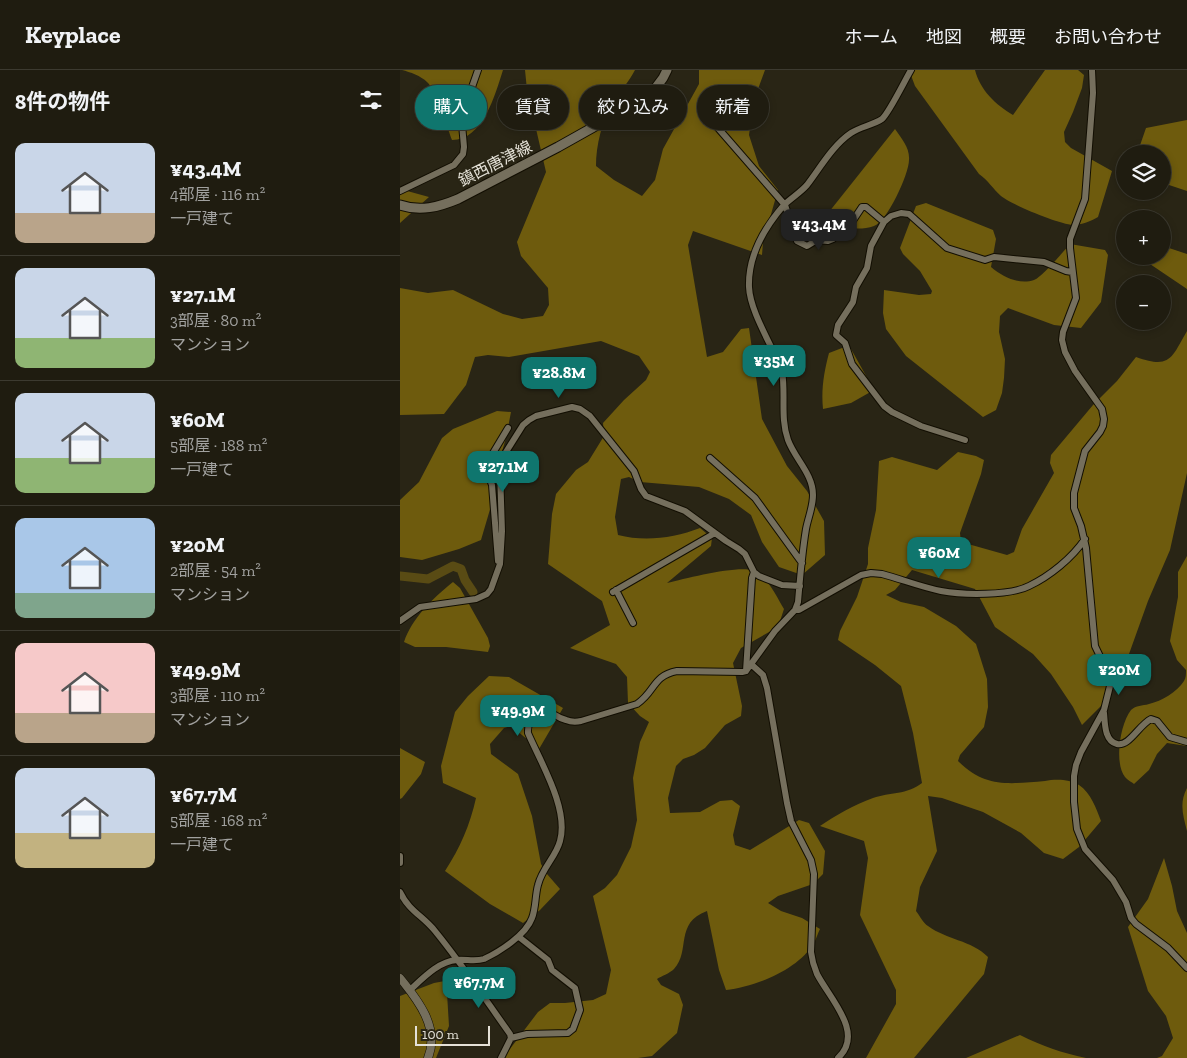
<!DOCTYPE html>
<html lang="ja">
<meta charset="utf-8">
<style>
:root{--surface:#1f1c10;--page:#272519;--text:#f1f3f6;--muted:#a1a19f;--line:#3c3a30;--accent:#0f766e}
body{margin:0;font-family:"Zilla Slab","Noto Sans JP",serif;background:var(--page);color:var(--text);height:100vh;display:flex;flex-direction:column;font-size:19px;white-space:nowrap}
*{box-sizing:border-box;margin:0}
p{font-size:16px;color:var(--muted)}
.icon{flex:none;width:28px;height:28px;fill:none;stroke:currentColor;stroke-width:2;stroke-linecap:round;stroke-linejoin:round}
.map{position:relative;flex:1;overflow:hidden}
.sheet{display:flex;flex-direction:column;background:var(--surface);width:400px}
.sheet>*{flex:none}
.hud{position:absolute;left:15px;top:15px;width:475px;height:45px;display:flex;gap:10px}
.controls{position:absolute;left:716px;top:75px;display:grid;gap:10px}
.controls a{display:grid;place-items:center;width:55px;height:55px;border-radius:50%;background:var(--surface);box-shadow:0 2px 8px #0003,0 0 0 1px var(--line);font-size:25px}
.scale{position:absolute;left:15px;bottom:12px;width:75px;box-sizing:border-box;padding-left:5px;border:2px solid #e4e1d7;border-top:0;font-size:14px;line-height:18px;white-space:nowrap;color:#e4e1d7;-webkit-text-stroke:4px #292515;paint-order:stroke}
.price{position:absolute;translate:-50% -42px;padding:0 11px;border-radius:10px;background:var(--accent);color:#fff;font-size:16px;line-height:32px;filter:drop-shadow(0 1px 2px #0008)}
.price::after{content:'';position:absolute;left:50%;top:30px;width:15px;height:11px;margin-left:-8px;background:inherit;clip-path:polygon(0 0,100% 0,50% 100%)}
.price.active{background:#222;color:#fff}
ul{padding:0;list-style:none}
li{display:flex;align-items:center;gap:15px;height:125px;padding:0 15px}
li+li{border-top:1px solid var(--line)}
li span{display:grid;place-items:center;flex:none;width:140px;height:100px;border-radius:10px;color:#555}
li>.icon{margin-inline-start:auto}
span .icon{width:60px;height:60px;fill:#fffc;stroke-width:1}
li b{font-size:21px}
h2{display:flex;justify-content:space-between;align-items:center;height:60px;padding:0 15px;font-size:21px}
.pill{padding:0 18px;border-radius:22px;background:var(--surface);box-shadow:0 2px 8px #0003,0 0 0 1px var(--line);font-size:18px;line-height:45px}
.pill.active{background:var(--accent);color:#fff}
header{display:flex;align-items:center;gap:30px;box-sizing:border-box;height:70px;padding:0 25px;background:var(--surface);border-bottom:1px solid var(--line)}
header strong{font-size:24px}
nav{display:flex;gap:28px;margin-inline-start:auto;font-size:18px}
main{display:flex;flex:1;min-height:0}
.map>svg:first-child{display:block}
.forest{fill:#6e5b0d}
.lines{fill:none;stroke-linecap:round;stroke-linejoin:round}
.river{stroke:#594b14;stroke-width:9}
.minor-casing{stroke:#120e02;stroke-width:8}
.tertiary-casing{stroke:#120e02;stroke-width:9}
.secondary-casing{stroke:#120e02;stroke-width:11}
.minor{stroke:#756f5d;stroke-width:6}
.tertiary{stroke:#756f5d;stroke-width:8}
.secondary{stroke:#756f5d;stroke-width:9}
.labels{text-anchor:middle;stroke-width:5;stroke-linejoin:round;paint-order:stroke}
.street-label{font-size:16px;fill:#e4e1d7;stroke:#292515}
</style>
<header>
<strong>Keyplace</strong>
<nav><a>ホーム</a><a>地図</a><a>概要</a><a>お問い合わせ</a></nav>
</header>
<main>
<section class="sheet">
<h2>8件の物件<svg class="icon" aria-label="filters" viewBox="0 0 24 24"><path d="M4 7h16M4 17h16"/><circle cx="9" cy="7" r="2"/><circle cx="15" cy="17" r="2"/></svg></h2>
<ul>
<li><span style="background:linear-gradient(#c9d6e8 70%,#b9a48a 0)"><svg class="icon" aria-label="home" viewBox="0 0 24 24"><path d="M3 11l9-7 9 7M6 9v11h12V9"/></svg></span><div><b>¥43.4M</b><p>4部屋 · 116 m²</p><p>一戸建て</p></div></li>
<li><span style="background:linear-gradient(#c9d6e8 70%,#8fb573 0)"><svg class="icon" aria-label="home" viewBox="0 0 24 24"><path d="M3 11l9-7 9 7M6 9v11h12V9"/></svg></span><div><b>¥27.1M</b><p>3部屋 · 80 m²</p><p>マンション</p></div></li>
<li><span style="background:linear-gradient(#c9d6e8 65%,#8fb573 0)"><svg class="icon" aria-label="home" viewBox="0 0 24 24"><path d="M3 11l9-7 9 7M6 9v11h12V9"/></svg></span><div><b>¥60M</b><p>5部屋 · 188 m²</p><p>一戸建て</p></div></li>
<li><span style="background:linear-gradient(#a9c7e8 75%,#7fa58c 0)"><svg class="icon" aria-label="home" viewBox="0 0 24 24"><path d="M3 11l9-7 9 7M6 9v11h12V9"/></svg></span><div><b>¥20M</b><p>2部屋 · 54 m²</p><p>マンション</p></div></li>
<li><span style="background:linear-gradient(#f6c9c9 70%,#b9a48a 0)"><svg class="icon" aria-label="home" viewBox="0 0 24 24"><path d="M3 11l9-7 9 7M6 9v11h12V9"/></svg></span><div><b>¥49.9M</b><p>3部屋 · 110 m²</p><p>マンション</p></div></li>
<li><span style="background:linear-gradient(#c9d6e8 65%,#c2b280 0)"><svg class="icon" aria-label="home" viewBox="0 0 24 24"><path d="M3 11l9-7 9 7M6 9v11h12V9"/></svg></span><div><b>¥67.7M</b><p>5部屋 · 168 m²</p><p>一戸建て</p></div></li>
</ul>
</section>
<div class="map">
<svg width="787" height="988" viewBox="0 0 787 988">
<rect width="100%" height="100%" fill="#292515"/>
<!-- forest -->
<path class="forest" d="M 2,0 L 103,0 C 95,25 83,70 52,70 C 47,57 36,20 27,12 C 21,6 10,2 2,0 Z
M 125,0 L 235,0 C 229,12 220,21 213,32 C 202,51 196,75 196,96 L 214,110 L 242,126 L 255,110 L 263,79 L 299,14 L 299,0 L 365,0 L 354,30 L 349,65 L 359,96 L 378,120 L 363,172 L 362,185 L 293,161 L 288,175 L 307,287 L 323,282 L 341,259 L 349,258 L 362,349 L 387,396 L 407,421 L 424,451 L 425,485 L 402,505 L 379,497 L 362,472 L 351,445 L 329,429 L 299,417 L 240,412 L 229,407 L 221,409 L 215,447 L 218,465 C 245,472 274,468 300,458 L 312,468 L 311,476 L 267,513 C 287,508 334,496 352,500 C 366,504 377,527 384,539 L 378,557 L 341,578 L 333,593 L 342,636 L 341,646 L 325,655 L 305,678 L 294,685 L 283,689 L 276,696 L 268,728 L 270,743 L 300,742 L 320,731 L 332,730 L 340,736 L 333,765 L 335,775 L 350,780 L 399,750 L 409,753 L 425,781 L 423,804 L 413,814 L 378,826 L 368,833 L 381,841 L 402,848 L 420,859 C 418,863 416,869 414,873 C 398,900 355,917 326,920 L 319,900 L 307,841 C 274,853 291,881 274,899 C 270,903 262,906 257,909 L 261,915 L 279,924 L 283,935 L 277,963 L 252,986 L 238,988 L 103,988 L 138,942 L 150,933 L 165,933 L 193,930 L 206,924 L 211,900 L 193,826 L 205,818 L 217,805 L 231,777 L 237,750 L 233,708 L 240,672 L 249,652 L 240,646 L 228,633 L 227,607 L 216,594 L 170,578 L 210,555 L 202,531 L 148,494 L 152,444 L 156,424 L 176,400 L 188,392 L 204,366 L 203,353 L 224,330 L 246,310 L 250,302 L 239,286 L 201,271 L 109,287 L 88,285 L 75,287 L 66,315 L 44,344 L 0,345 L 0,218 L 28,223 L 53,220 L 103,244 L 122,249 L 143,246 L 149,235 L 148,218 L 121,186 L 117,172 L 146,102 L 127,20 Z
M 509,0 L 575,0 C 580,20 596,35 613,45 L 645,0 L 678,0 L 684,5 L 682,18 L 673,42 L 664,62 L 665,72 L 671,78 L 712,101 L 698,147 C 691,151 682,155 673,155 C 659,154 612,135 601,126 C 593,119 588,110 579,104 L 515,16 Z
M 787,50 L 787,121 L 763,113 L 762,84 L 737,84 L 746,58 Z
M 495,59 C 502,69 510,78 509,90 C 509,104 487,152 474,156 C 457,162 437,156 421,152 Z
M 0,119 L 29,127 L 0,153 Z
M 526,133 L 593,160 L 596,169 L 591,197 C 603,207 619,215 634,210 C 641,208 664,181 670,174 L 705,180 L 708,185 L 701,232 L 681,258 L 654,255 L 608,238 L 600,246 L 599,262 L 605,289 L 604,308 L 602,323 L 596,340 L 583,347 L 506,286 L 486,259 L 483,243 L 484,220 L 519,225 L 531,224 L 532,221 L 520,201 L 503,184 L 500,178 L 516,136 Z
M 769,178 L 787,184 L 787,219 L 747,192 L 747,186 L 762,186 L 763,180 Z
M 787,261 L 787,403 L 770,480 L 748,531 L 729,584 L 707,630 L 682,655 L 673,637 L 651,604 L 633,584 L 595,557 L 575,519 L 512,500 L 495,520 L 486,525 L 501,532 L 524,537 L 556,556 L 576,574 L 587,609 L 588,637 L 584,657 L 560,685 L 558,691 C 585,718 609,714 645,711 C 655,709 670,709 679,715 C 691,723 696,738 701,751 L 679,777 L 663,789 L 644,783 L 621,763 L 583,742 L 542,728 L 528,726 L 537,781 L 520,817 L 516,841 C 520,846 523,853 528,856 C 547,870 571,870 588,887 L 584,904 L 514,988 L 466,988 L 496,934 L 496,920 L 460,845 L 468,788 L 464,771 L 420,756 C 436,745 454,735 473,728 C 490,722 507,725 522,713 L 513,663 L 501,616 L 475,595 L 438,570 L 440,561 L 457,527 L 468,494 L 468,478 L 476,440 L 479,391 L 492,387 L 537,400 L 558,382 L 576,386 L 584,390 L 581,404 L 560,463 L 561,472 L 607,485 L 614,482 L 622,459 L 654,403 L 650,393 L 651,385 L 693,335 L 717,311 L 736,287 C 770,299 771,289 787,261 Z
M 442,278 L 451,279 L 474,320 L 451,333 L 423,339 C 421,319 424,302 429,283 Z
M 97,341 L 111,342 L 106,368 L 98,395 L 91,436 L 81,470 L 59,479 L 22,490 L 0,487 L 0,430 L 19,412 L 42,368 L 53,359 Z
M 787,486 L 787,676 L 767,673 L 757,684 L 749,700 L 734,714 C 732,712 727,710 725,707 C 714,693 720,654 731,640 C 736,635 742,636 749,634 C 762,631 777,622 784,611 C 786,608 786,604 786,600 L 777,590 L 770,571 L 778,527 L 778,502 Z
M 53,512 L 60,518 L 88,568 L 90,576 L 88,582 L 46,577 L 15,577 L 4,572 C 12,548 33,528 53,512 Z
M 89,606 L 109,607 L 163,638 L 139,679 L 111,656 L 104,658 L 90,674 L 91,684 L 118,704 L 132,746 L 141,794 L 147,804 L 160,819 L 140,840 L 123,853 L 90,834 L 45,801 C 60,778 70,755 76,728 L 43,713 L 41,696 L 55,642 L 68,626 Z
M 0,678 L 25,692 L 21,704 L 2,728 L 0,729 Z
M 787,718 L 787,761 C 783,745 779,733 787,718 Z
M 764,788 L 772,816 L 777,841 L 787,863 L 787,988 L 757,988 L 762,986 L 773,968 L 766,946 L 748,921 L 728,857 L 748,829 Z
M 50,910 L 47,923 L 49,956 L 36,988 L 0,988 L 0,926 L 34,913 Z
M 620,965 C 642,976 662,983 686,988 L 566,988 Z"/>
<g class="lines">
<!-- river -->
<path class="river" d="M 0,506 L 28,509 L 53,496 L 61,499 L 65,510 L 73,522"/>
<!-- minor casing -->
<g class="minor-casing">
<path id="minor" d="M 692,0 L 693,23 L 685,129 L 670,169 L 670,178 L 676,228 L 663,262 L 662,270 L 665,282 L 675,301 L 702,339 L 704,349 L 703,356 L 700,362 L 685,381 L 674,423 L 674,438 L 681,456 L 686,478 L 695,576 L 708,603 L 710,616 L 704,640 L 681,682 L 676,695 L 674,706 L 674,732 L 677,759 L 685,779 L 713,810 L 726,832 L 731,848 L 736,854 L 768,878 L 787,898
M 319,55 L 318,58 L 385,135 L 397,171 L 407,176 L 417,170 L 428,171 L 433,169 L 443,157 L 452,152 L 462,137 L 466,137 L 484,152
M 0,121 L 54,95 L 63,84 L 64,77 L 62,54 L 64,40 L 78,0
M 565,370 L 521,356 L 492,342 L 484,336 L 452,294 L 445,273 L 436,265 L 438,255 L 453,232 L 456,217 L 467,198 L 471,176 L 484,152 L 491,146 L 501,143 L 509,144 L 547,178 L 585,190 L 594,187 L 644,192 L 666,201 L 672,202
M 310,388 L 355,428 L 402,493
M 98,491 L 92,415 L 87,402 L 90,388 L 108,358
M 216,520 L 233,553
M 213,522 L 315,463
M 395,540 L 399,540 L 461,505 L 471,503 L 482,504 C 501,509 521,517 541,521 C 562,525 610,526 629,516 C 650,506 672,488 685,469
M 0,551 L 20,537 L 76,529 L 87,524 L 91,519 L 100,494 L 102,461 L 100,401 L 106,382 L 123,355 L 129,350 L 136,346 L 172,337 L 180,339 L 190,346 L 234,401 L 241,419 L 246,426 L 285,441 L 326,471 L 339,479 L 345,484 L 354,502 L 359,506 L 382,515 L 400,516
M 352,595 L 363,605 L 367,618 L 387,733 L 391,751 L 411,790 L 414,804 L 411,882 C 412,890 414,897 417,904 C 430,929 465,963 438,988
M 346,601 L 352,508 L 354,502
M 704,643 C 705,652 704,671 717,674 C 729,677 739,655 751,649 L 757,651 L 770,667 L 787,672
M 0,786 L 0,793
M 0,822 C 9,841 23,846 35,861 C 62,894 85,929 110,964 L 111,968 L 101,988
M 10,920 C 23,908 39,891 57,890 C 66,889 75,892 84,889 C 99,882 126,865 132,848 C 136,838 135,826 138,815 C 142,798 156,787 160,771 C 169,739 141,693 128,663 C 127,648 140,640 155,645 C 158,647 162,649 166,650 C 171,652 176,652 181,651 L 237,634 C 256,621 252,606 277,601 L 342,602 L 346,601 L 375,561 L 395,540 L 398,532 C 400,508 402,483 406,459 C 408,448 413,437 413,425 C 413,404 395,389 388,370 C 380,348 386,324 382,301 C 373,277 350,242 349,217 C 348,187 364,158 384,135 C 391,128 400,123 407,115 C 420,98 433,75 451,63 C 460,57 473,55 482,49 C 489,43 505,10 511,0
M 111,968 L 127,964 L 168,963 L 173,959 L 180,940 L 175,918 L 152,900 L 148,890 L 119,867"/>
</g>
<!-- tertiary casing -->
<g class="tertiary-casing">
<path id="tertiary" d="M 0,908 C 18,930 40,958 28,988"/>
</g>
<!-- secondary casing -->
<g class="secondary-casing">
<path id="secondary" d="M 0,135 C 20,142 39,137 58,129 L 158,77 L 240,31 L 254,20 L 263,8 L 267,0"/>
</g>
<!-- minor -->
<use href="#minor" class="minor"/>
<!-- tertiary -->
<use href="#tertiary" class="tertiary"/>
<!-- secondary -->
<use href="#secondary" class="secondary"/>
</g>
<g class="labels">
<!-- street labels -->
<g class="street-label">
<text transform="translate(95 93) rotate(-27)" y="6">鎮西唐津線</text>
</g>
</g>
</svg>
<div class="controls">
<a><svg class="icon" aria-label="layers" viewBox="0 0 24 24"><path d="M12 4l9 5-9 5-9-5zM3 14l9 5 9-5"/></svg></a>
<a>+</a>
<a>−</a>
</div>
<div class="scale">100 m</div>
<b class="price active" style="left:419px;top:181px">¥43.4M</b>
<b class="price" style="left:374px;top:317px">¥35M</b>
<b class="price" style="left:159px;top:329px">¥28.8M</b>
<b class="price" style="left:103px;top:423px">¥27.1M</b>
<b class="price" style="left:539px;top:509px">¥60M</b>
<b class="price" style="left:719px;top:626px">¥20M</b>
<b class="price" style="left:118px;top:667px">¥49.9M</b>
<b class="price" style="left:79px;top:939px">¥67.7M</b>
<div class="hud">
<a class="pill active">購入</a>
<a class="pill">賃貸</a>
<a class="pill">絞り込み</a>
<a class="pill">新着</a>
</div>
</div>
</main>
